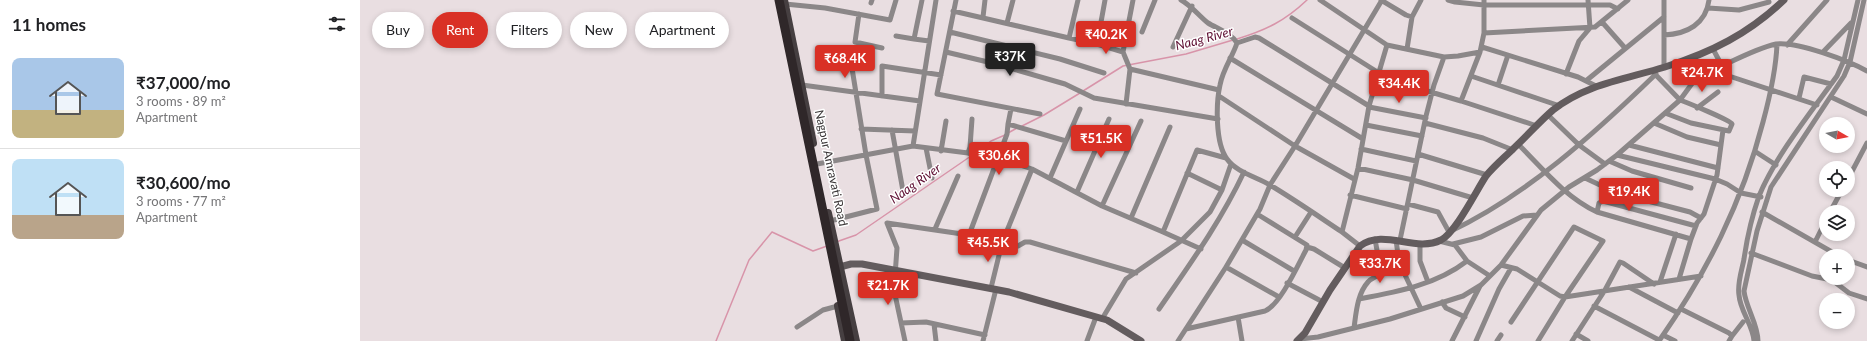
<!DOCTYPE html>
<meta charset="utf-8">
<style>
:root{--surface:#fff;--page:#f2f2f2;--text:#202124;--muted:#757577;--line:#e0e0e0;--accent:#d93025}
body{margin:0;font-family:Lato,sans-serif;background:var(--page);color:var(--text);height:100vh;display:flex;flex-direction:column;font-size:15px;white-space:nowrap}
*{box-sizing:border-box;margin:0}
p{font-size:13px;color:var(--muted)}
.icon{flex:none;width:22px;height:22px;fill:none;stroke:currentColor;stroke-width:2;stroke-linecap:round;stroke-linejoin:round}
.map{position:relative;flex:1;overflow:hidden}
.drawer{display:flex;flex-direction:column;background:var(--surface);width:360px}
.drawer>*{flex:none}
.banner{position:absolute;left:12px;top:12px;width:380px;height:36px;display:flex;gap:8px}
.needle{width:26px;rotate:99deg}
.buttons{position:absolute;left:1459px;top:117px;display:grid;gap:8px}
.buttons a{display:grid;place-items:center;width:36px;height:36px;border-radius:50%;background:var(--surface);box-shadow:0 2px 6px #0003;font-size:20px}
.price{position:absolute;translate:-50% -34px;padding:0 9px;border-radius:4px;background:var(--accent);color:#fff;font-size:13px;line-height:26px;filter:drop-shadow(0 1px 2px #0008)}
.price::after{content:'';position:absolute;left:50%;top:24px;width:12px;height:9px;margin-left:-6px;background:inherit;clip-path:polygon(0 0,100% 0,50% 100%)}
.price.active{background:#222;color:#fff}
ul{padding:0;list-style:none}
li{display:flex;align-items:center;gap:12px;height:100px;padding:0 12px}
li+li{border-top:1px solid var(--line)}
li span{display:grid;place-items:center;flex:none;width:112px;height:80px;border-radius:8px;color:#555}
li>.icon{margin-inline-start:auto}
span .icon{width:48px;height:48px;fill:#fffc;stroke-width:1}
li b{font-size:17px}
h2{display:flex;justify-content:space-between;align-items:center;height:48px;padding:0 12px;font-size:17px}
.chip{padding:0 14px;border-radius:18px;background:var(--surface);box-shadow:0 2px 6px #0003;font-size:14px;line-height:36px}
.chip.active{background:var(--accent);color:#fff}
main{display:flex;flex:1;min-height:0}
.map>svg:first-child{display:block}
.lines{fill:none;stroke-linecap:round;stroke-linejoin:round}
.stream{stroke:#d894a9;stroke-width:1.5}
.street{stroke:#8b8788;stroke-width:5}
.secondary{stroke:#635c5e;stroke-width:7}
.primary{stroke:#463f41;stroke-width:8}
.highway-bridge{stroke:#2f2729;stroke-width:9}
.labels{text-anchor:middle;stroke-width:3;stroke-linejoin:round;paint-order:stroke}
.street-label{font-size:12px;fill:#3b3738;stroke:#fff}
.water-label{font-size:13px;font-style:italic;fill:#5e0e32;stroke:#fff}
</style>
<main>
<section class="drawer">
<h2>11 homes<svg class="icon" aria-label="filters" viewBox="0 0 24 24"><path d="M4 7h16M4 17h16"/><circle cx="9" cy="7" r="2"/><circle cx="15" cy="17" r="2"/></svg></h2>
<ul>
<li><span style="background:linear-gradient(#a9c7e8 65%,#c2b280 0)"><svg class="icon" aria-label="home" viewBox="0 0 24 24"><path d="M3 11l9-7 9 7M6 9v11h12V9"/></svg></span><div><b>₹37,000/mo</b><p>3 rooms · 89 m²</p><p>Apartment</p></div></li>
<li><span style="background:linear-gradient(#bfe0f5 70%,#b9a48a 0)"><svg class="icon" aria-label="home" viewBox="0 0 24 24"><path d="M3 11l9-7 9 7M6 9v11h12V9"/></svg></span><div><b>₹30,600/mo</b><p>3 rooms · 77 m²</p><p>Apartment</p></div></li>
</ul>
</section>
<div class="map">
<svg width="1507" height="341" viewBox="0 0 1507 341">
<rect width="100%" height="100%" fill="#e9dee1"/>
<g class="lines">
<!-- stream -->
<path class="stream" d="M 877,39 C 906,30 925,21 947,0
M 723,91 L 763,66 L 826,54 L 873,40
M 662,126 L 684,115 L 720,93
M 648,133 L 657,128
M 614,154 L 631,141 L 645,135
M 476,242 L 496,235 L 611,156
M 356,341 L 389,260 L 412,232 L 453,251 L 467,246"/>
<!-- street -->
<path class="street" d="M 562,0 L 554,39 L 569,41
M 576,0 L 553,146 L 608,153 L 610,147 L 612,119
M 596,0 L 577,94 L 680,114
M 821,0 C 832,6 839,16 848,23 C 858,29 871,33 877,43 C 872,58 863,69 860,85 C 856,103 855,143 867,159 C 876,172 897,177 910,185 C 935,200 958,216 982,232 L 998,168 L 1009,106 L 1027,45 L 1084,57
M 960,0 L 1027,45
M 1021,0 L 1046,15 L 1052,17 L 1061,0
M 1088,0 L 1095,2 L 1124,5 L 1250,5 L 1258,9
M 1304,0 L 1304,67
M 511,3 L 512,0
M 425,4 L 465,8 L 530,20 L 536,0
M 1348,8 L 1379,10 L 1409,2
M 593,11 L 709,38 L 718,0
M 499,14 L 495,42 L 522,48
M 623,17 L 625,0
M 932,18 L 1019,73
M 1242,22 L 1265,48
M 647,23 L 653,0
M 590,32 L 700,59 L 744,73
M 782,32 L 795,0
M 1124,33 L 1235,27 L 1268,0
M 1304,35 C 1327,34 1346,24 1349,0
M 536,36 L 554,39
M 709,38 L 737,44 L 745,0
M 877,43 L 895,37 L 899,38 L 1009,106
M 737,44 L 763,52 L 770,69
M 1427,45 L 1467,0
M 813,47 L 832,6
M 1122,47 L 1218,77 L 1236,86
M 1047,49 L 1052,17
M 1353,49 L 1362,66
M 586,52 L 632,63 L 705,84 L 734,98 L 858,119
M 763,52 L 773,0
M 1120,52 L 1101,101 L 1177,126
M 1463,52 L 1491,23
M 870,58 L 1003,139
M 1206,74 L 1219,41 L 1230,28 L 1228,0
M 1017,76 L 1101,101
M 1111,76 L 1200,106
M 1227,80 L 1304,17
M 442,85 L 560,101
M 1138,85 L 1148,55
M 522,96 L 522,66 L 581,75
M 859,96 L 935,146 L 994,179
M 1471,97 L 1507,114
M 1439,98 L 1444,77 L 1471,84
M 766,104 L 770,69 L 859,90
M 1457,105 L 1369,76 L 1362,66 C 1379,58 1398,48 1416,44 C 1437,41 1489,61 1507,71
M 1009,107 L 1066,118
M 1337,108 L 1358,92
M 1305,113 L 1331,123 L 1369,131 L 1372,124 C 1370,120 1328,103 1320,100 L 1339,74
M 1188,115 L 1219,145 L 1245,164
M 1065,123 L 1123,138 L 1153,150
M 1294,123 L 1327,137 L 1361,145
M 648,124 L 651,109
M 1006,125 L 1062,136
M 501,129 L 555,131
M 532,130 L 543,191
M 1158,144 C 1183,169 1205,197 1237,212 L 1331,239
M 1269,145 L 1358,168
M 566,148 L 572,178
M 1001,149 L 1056,161
M 581,151 L 586,121
M 1396,152 L 1416,165
M 608,153 L 636,161
M 1058,154 L 1127,175
M 1257,155 L 1355,179 L 1367,184 L 1381,193 L 1401,197
M 637,157 L 672,169 L 742,206 L 803,232 L 837,150 L 866,158
M 1249,161 L 1272,171 L 1331,188
M 457,164 L 553,146
M 998,168 L 1053,180 L 1113,198
M 827,173 L 862,190
M 690,178 L 720,109
M 1225,178 L 1257,193 L 1330,212 L 1341,218
M 1488,179 L 1507,143
M 717,192 L 749,119
M 990,195 L 1047,209
M 1048,204 L 1078,212 L 1089,232 C 1166,196 1235,133 1296,74
M 742,206 L 781,121
M 1237,212 L 1239,203 L 1243,201 L 1336,226
M 1402,212 L 1479,256
M 1470,212 L 1482,190
M 771,218 L 810,127
M 470,221 L 517,209 L 506,155 L 491,62
M 575,229 L 598,176
M 803,232 L 841,249
M 982,232 L 1000,246
M 609,235 L 647,134 L 648,124 L 706,141
M 935,237 L 951,212
M 882,240 L 934,271
M 1036,240 L 1039,262 L 1061,309
M 1040,240 L 1066,116 L 1074,85 L 1084,57 L 1098,56 L 1120,52 L 1124,33 L 1124,0
M 1079,241 L 1095,245 L 1107,261 L 1130,276
M 1455,242 L 1466,220
M 1060,244 L 1060,261 L 1068,282
M 1093,244 L 1121,237 L 1163,216 L 1177,215
M 947,247 L 954,249 L 985,268
M 1391,253 L 1452,276 L 1472,280 L 1489,293 L 1507,299
M 1488,260 L 1507,267
M 1141,265 L 1157,269 L 1200,296 L 1205,297 L 1341,276
M 866,267 L 919,297
M 1319,279 L 1331,239 L 1337,223 L 1344,214 L 1357,175 L 1363,130
M 1300,282 L 1316,234
M 927,283 L 963,302
M 1269,287 L 1318,313
M 631,288 L 642,243 L 658,246 L 665,242 L 670,242 L 776,273
M 999,299 C 1037,292 1076,285 1107,261
M 1082,302 L 1086,308 L 1105,317
M 1234,306 L 1299,340
M 799,309 C 830,264 861,221 884,172
M 1321,309 L 1369,333 L 1372,336 L 1369,341
M 878,317 L 882,341
M 742,319 L 766,279 L 821,241 L 850,212 L 862,190 L 871,164
M 1151,322 L 1214,227 L 1243,241 L 1205,297 L 1178,341
M 541,323 L 566,322 L 625,335
M 574,324 L 576,341
M 437,327 L 463,310 L 478,306
M 994,328 C 996,314 997,294 1008,282 C 1011,278 1017,277 1021,273 L 1015,239
M 826,329 L 905,311 C 920,305 938,265 946,250 L 947,245 L 897,214
M 1216,334 L 1228,341
M 1303,335 L 1315,341
M 1372,336 L 1383,322
M 940,339 L 958,337 L 1030,319 L 1103,296 L 1121,285 L 1141,265 L 1181,210 L 1209,187 L 1237,170 L 1257,155 L 1320,100 L 1292,71
M 545,341 L 534,290 L 537,248 L 527,223 L 609,235 L 642,243 L 672,169
M 623,341 L 636,289
M 727,341 L 736,317
M 818,341 L 866,267 L 900,209 L 910,185 L 935,146 L 1022,0
M 1092,341 L 1120,286
M 1116,341 L 1139,289 L 1151,268
M 1137,341 L 1141,335
M 1212,341 L 1245,290 L 1260,262 L 1263,263 L 1294,284
M 1299,341 C 1347,272 1382,203 1403,122 C 1410,96 1416,71 1417,44
M 1394,341 C 1393,325 1380,311 1379,295 C 1377,283 1382,270 1384,259 C 1387,238 1392,216 1399,196 C 1416,155 1451,112 1477,76 L 1484,60 L 1498,0
M 1398,341 C 1398,324 1386,308 1384,291 L 1397,231 L 1411,187 L 1484,76 L 1490,62 L 1504,0"/>
<!-- secondary -->
<path class="secondary" d="M 476,268 L 491,264 L 502,264 L 649,292 L 747,320 L 781,341
M 937,341 L 945,333 L 970,290 L 1000,246 C 1024,228 1055,253 1081,240 C 1096,232 1116,191 1126,176 C 1134,166 1145,157 1154,148 C 1167,136 1179,122 1193,110 C 1226,84 1266,79 1305,67 C 1352,52 1388,34 1424,0"/>
<!-- primary -->
<path class="primary" d="M 424,0 L 453,143
M 468,213 L 496,341
M 478,306 L 485,341"/>
<!-- highway-bridge -->
<path class="highway-bridge" d="M 419,0 L 490,341"/>
</g>
<g class="labels">
<!-- street labels -->
<g class="street-label">
<text transform="translate(471 168) rotate(78)" y="4">Nagpur Amravati Road</text>
</g>
<!-- water labels -->
<g class="water-label">
<text transform="translate(844 38) rotate(-15)" y="5">Naag River</text>
<text transform="translate(555 183) rotate(-35)" y="5">Naag River</text>
</g>
</g>
</svg>
<div class="buttons">
<a><svg class="needle" viewBox="-14 -14 28 28"><path d="M0-13l5 13h-10z" fill="#e53935"/><path d="M0 13l5-13h-10z" fill="#757577"/></svg></a>
<a><svg class="icon" aria-label="locate" viewBox="0 0 24 24"><circle cx="12" cy="12" r="6"/><path d="M12 2v4M12 18v4M2 12h4M18 12h4"/></svg></a>
<a><svg class="icon" aria-label="layers" viewBox="0 0 24 24"><path d="M12 4l9 5-9 5-9-5zM3 14l9 5 9-5"/></svg></a>
<a>+</a>
<a>−</a>
</div>
<b class="price" style="left:746px;top:55px">₹40.2K</b>
<b class="price active" style="left:650px;top:77px">₹37K</b>
<b class="price" style="left:485px;top:79px">₹68.4K</b>
<b class="price" style="left:1342px;top:93px">₹24.7K</b>
<b class="price" style="left:1039px;top:104px">₹34.4K</b>
<b class="price" style="left:741px;top:159px">₹51.5K</b>
<b class="price" style="left:639px;top:176px">₹30.6K</b>
<b class="price" style="left:1269px;top:212px">₹19.4K</b>
<b class="price" style="left:628px;top:263px">₹45.5K</b>
<b class="price" style="left:1020px;top:284px">₹33.7K</b>
<b class="price" style="left:528px;top:306px">₹21.7K</b>
<div class="banner">
<a class="chip">Buy</a>
<a class="chip active">Rent</a>
<a class="chip">Filters</a>
<a class="chip">New</a>
<a class="chip">Apartment</a>
</div>
</div>
</main>
